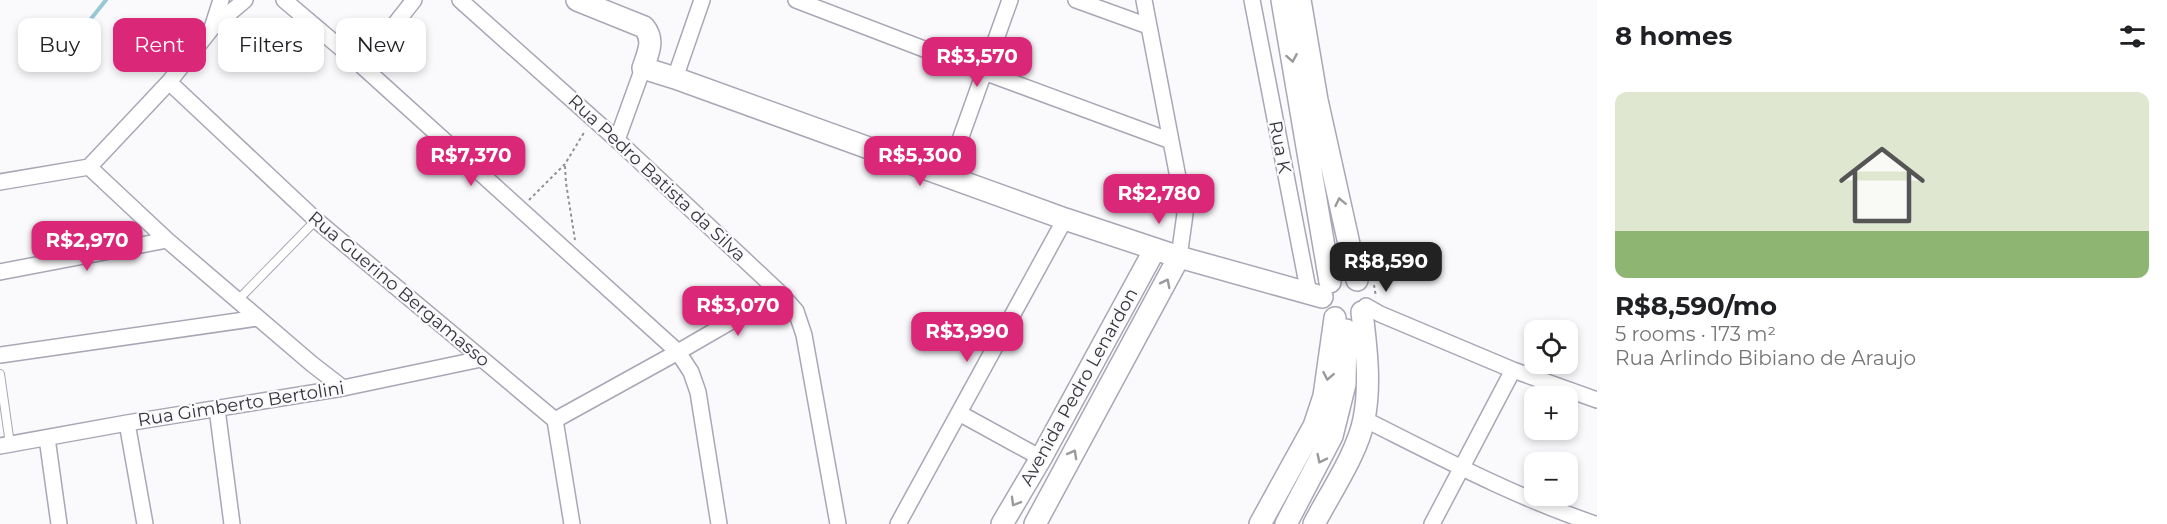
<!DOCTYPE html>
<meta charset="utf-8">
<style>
:root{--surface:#fff;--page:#f2f2f2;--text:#202124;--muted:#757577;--accent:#db2777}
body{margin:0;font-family:Montserrat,sans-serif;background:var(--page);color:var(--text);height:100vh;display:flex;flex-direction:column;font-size:22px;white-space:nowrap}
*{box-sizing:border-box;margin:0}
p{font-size:20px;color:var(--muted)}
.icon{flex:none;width:33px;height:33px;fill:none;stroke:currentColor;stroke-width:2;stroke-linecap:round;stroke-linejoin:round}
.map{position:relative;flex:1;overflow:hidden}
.sheet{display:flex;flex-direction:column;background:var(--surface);width:570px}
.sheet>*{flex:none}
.guide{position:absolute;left:18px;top:18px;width:570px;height:54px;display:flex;gap:12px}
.fabs{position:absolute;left:1524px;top:320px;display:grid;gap:12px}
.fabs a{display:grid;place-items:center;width:54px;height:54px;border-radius:12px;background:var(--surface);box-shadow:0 3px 9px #0003;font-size:30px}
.price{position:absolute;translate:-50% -51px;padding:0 14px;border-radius:12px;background:var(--accent);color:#fff;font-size:20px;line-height:39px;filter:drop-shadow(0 2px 3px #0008)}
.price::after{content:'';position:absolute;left:50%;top:36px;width:18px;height:14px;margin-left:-9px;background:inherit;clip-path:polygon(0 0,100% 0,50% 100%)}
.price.current{background:#222;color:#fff}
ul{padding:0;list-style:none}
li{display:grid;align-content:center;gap:12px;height:318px;padding:0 18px}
li span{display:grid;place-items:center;height:186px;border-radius:12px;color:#555}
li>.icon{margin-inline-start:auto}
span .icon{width:108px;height:108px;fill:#fffc;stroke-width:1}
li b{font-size:26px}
h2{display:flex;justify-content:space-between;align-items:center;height:72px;padding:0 18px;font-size:26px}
.tag{padding:0 21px;border-radius:12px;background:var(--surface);box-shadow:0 3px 9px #0003;font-size:21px;line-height:54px}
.tag.current{background:var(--accent);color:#fff}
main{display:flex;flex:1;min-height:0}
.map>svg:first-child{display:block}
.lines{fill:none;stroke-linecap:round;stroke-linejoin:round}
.stream{stroke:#97c9d5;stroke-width:4}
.lane-casing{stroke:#a9a7b5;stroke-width:10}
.street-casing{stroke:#a9a7b5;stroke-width:18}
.secondary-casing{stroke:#a9a7b5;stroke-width:24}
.path{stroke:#908f94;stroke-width:2;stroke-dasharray:3 3;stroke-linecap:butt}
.lane{stroke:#fff;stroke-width:8}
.street{stroke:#fff;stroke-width:15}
.secondary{stroke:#fff;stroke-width:21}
.oneway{stroke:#9a9a9c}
.labels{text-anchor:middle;stroke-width:4.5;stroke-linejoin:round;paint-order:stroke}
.street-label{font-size:18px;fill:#35343a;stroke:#fafafd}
</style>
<main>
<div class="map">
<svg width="1597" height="524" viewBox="0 0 1597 524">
<rect width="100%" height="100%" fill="#fafafd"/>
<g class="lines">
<!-- stream -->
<path class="stream" d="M 90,20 L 106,0"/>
<!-- lane casing -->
<g class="lane-casing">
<path id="lane" d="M 238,300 L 316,220
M 0,374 L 10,444"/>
</g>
<!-- street casing -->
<g class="street-casing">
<path id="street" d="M 284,0 L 362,66 L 678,352 L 691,372 L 698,392 L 719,524
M 460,0 L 617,140 L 780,293 L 796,311 L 804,335 L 838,524
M 796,0 L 984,72 L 1171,141
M 1076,0 L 1148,26
M 1144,0 L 1185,214 L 1179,257
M 1252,0 L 1309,294
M 212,28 L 221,0
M 362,66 L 414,0
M 675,78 L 702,0
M 169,82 L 316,220 L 555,420 L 572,524
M 617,140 L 643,68
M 89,167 L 167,240 L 312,364 L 343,388
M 947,176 L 1010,0
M 0,182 L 89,167 L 169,82 L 212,28 L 245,0
M 0,272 L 167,240
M 1366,306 L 1380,314 L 1513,370 L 1597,400
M 0,355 L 258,318
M 217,409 L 232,524
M 959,413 L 1041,458
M 1364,419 C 1440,457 1515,497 1595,524
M 555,420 L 678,352 L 780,293
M 127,423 L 145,524
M 47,438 L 59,524
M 0,446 L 127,423 L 343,388 L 481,359
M 898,524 L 1065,219
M 1432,524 L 1513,370"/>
</g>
<!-- secondary casing -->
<g class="secondary-casing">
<path id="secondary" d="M 577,0 L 644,27 C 655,40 648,53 643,68 L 675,78 L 1065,219 L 1179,257 L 1322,297
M 1282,0 L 1330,282
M 1300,0 L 1317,100 L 1357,280
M 1002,524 L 1041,458 L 1155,249
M 1035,524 L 1179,257
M 1260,524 L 1314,426 L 1324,396 L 1335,318
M 1286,524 L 1332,436 L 1345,384 L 1346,330
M 1314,524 C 1330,493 1358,452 1364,419 C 1371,384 1366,347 1362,312"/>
</g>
<!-- path -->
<path class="path" d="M 565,166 L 566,183 L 575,240
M 529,200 L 565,164 L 585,131
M 1374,285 L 1376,297"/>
<!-- lane -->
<use href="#lane" class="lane"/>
<!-- street -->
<use href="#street" class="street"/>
<!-- secondary -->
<use href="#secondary" class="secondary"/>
</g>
<!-- one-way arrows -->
<defs><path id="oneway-chevron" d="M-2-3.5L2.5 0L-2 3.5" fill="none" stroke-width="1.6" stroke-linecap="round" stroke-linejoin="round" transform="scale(1.5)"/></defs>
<g class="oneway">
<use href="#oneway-chevron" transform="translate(1292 58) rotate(80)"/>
<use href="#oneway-chevron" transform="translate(1340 202) rotate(-102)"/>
<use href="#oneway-chevron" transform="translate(1166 283) rotate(-63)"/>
<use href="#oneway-chevron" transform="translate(1328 376) rotate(101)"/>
<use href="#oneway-chevron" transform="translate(1073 454) rotate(-61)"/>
<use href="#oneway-chevron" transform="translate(1321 459) rotate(116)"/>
<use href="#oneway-chevron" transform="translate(1015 502) rotate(120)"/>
</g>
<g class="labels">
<!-- street labels -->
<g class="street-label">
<text transform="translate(1280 147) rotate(79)" y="6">Rua K</text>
<text transform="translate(657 178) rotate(43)" y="6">Rua Pedro Batista da Silva</text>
<text transform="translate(399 289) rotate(40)" y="6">Rua Guerino Bergamasso</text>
<text transform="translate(1079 387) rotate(-61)" y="6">Avenida Pedro Lenardon</text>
<text transform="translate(241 404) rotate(-9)" y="6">Rua Gimberto Bertolini</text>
</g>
</g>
</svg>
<div class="fabs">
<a><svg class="icon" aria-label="locate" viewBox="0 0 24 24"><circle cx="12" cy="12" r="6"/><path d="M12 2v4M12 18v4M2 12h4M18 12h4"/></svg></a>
<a>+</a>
<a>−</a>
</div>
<b class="price" style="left:977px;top:88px">R$3,570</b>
<b class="price" style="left:471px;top:187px">R$7,370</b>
<b class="price" style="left:920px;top:187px">R$5,300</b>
<b class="price" style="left:1159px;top:225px">R$2,780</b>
<b class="price" style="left:87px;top:272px">R$2,970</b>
<b class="price current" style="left:1386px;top:293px">R$8,590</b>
<b class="price" style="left:738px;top:337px">R$3,070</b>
<b class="price" style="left:967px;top:363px">R$3,990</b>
<div class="guide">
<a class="tag">Buy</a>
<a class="tag current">Rent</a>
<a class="tag">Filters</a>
<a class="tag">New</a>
</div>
</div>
<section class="sheet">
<h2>8 homes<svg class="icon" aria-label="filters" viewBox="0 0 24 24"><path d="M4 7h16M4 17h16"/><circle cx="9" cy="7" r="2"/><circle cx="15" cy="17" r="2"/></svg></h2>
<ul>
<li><span style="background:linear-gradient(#dfe7d0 75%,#8fb573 0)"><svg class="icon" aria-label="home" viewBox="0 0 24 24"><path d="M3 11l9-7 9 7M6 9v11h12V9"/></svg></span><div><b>R$8,590/mo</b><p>5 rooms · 173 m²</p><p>Rua Arlindo Bibiano de Araujo</p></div></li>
</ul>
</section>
</main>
